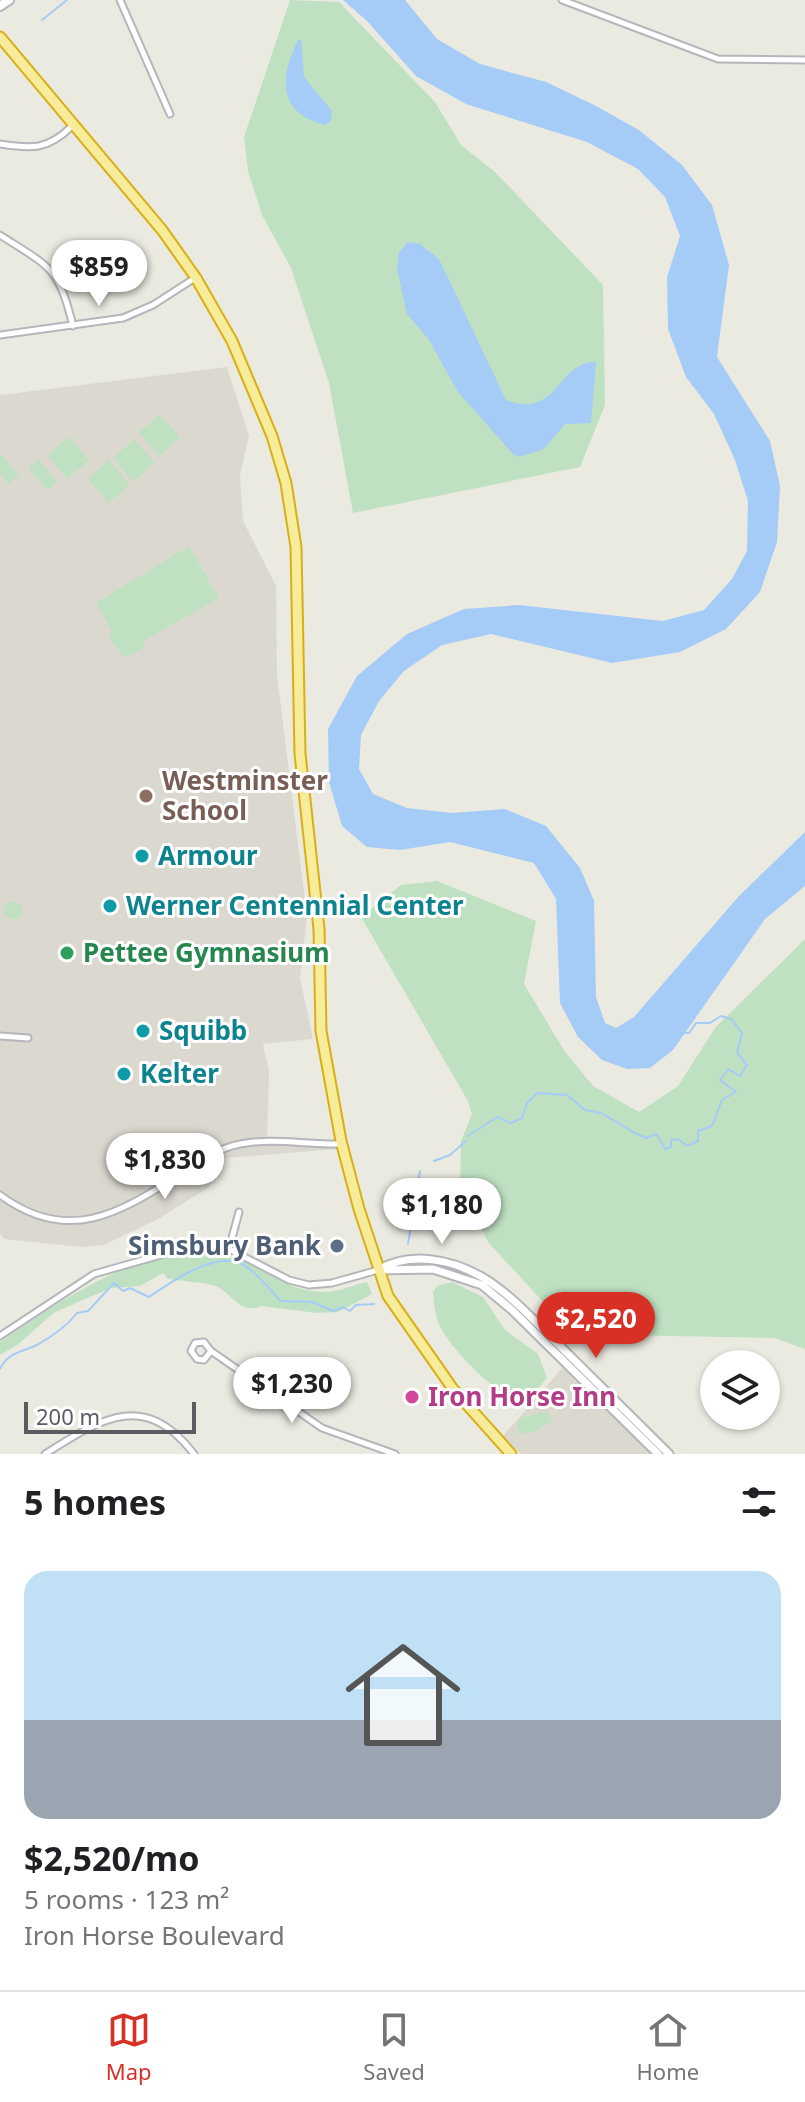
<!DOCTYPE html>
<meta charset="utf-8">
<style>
:root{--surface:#fff;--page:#f2f2f2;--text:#202124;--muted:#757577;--line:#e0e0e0;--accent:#d93025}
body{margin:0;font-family:"Noto Sans",sans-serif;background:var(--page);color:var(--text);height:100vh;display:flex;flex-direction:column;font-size:30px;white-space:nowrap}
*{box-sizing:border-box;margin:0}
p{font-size:26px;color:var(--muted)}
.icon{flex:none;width:44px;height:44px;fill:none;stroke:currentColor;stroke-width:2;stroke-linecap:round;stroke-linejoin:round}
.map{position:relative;height:1454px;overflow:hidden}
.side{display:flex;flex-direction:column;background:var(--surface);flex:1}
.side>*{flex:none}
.tools{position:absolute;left:700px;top:1350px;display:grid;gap:16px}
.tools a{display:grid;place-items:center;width:80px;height:80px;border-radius:50%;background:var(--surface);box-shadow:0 2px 6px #0004;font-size:40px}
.scale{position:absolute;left:24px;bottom:20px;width:172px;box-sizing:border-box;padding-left:8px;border:4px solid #595c61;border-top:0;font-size:22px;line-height:28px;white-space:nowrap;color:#595c61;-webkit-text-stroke:6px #fff;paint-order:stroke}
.price{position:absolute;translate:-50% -68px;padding:0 18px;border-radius:28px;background:#fff;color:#222;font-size:26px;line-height:52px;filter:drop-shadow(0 2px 4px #0008)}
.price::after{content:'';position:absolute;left:50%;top:48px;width:24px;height:18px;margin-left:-12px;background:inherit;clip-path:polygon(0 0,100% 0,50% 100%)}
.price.current{background:var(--accent);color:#fff}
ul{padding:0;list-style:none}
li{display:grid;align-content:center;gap:16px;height:424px;padding:0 24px}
li span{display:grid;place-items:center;height:248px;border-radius:24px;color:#555}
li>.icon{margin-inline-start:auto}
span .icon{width:144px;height:144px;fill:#fffc;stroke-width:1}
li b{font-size:34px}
h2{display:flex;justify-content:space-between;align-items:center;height:96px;padding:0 24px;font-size:34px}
.dock{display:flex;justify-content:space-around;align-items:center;height:112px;border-top:2px solid var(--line);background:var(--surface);font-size:22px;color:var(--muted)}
.dock a{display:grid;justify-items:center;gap:4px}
.dock .current{color:var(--accent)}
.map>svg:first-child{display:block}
.education{fill:#dbd9cf}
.green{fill:#bfe1c2}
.water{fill:#a5cbf7}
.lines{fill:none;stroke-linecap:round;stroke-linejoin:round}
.stream{stroke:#a5cbf7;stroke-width:2}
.minor-casing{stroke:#b4b6bb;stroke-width:9}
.tertiary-casing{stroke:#b4b6bb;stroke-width:11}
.secondary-casing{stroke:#b5b7bc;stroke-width:12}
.trunk-casing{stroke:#daaf13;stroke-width:13}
.minor{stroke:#fff;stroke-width:5}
.tertiary{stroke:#fff;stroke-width:7}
.secondary{stroke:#fff;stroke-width:8}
.trunk{stroke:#f6ec9c;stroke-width:9}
.education-dot{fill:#8d6e63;stroke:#fff;stroke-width:3}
.culture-dot{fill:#0f9aa8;stroke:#fff;stroke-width:3}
.leisure-dot{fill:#2e9e5b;stroke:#fff;stroke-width:3}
.service-dot{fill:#5c6f8a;stroke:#fff;stroke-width:3}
.hotel-dot{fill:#d1479c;stroke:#fff;stroke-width:3}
.labels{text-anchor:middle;stroke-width:6;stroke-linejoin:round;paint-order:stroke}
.education-label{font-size:26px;font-weight:bold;fill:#785e54;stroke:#fff;text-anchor:start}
.culture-label{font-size:26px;font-weight:bold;fill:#0d838f;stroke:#fff;text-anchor:start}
.leisure-label{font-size:26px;font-weight:bold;fill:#27864d;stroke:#fff;text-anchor:start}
.service-label{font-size:26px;font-weight:bold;fill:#4e5e75;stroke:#fff;text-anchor:end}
.hotel-label{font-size:26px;font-weight:bold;fill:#b23c85;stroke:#fff;text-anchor:start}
</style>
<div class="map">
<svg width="805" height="1454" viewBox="0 0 805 1454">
<rect width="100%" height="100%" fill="#ebeae1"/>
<!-- education -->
<path class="education" d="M 227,367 L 249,436 L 240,475 L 243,521 L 276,586 L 277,674 L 307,917 L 300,978 L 313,1039 L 263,1044 L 269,1071 L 267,1145 L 336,1140 L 337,1149 L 225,1158 L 208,1188 L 158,1219 L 104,1245 L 81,1247 L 4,1239 L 0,1234 L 0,395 Z
M 564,1366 L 653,1454 L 521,1454 L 502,1437 Z"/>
<!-- green -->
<path class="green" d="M 290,0 L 339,2 L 435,102 L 461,145 L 495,172 L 603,285 L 605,405 L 580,467 L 353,513 L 329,383 L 291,268 L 262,215 L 248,171 L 244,137 Z
M 160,414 L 180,438 L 159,456 L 139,432 Z
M 69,437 L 89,460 L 68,479 L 47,455 Z
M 134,439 L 155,463 L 133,482 L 113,458 Z
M 0,453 L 19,475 L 8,484 L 0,475 Z
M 38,459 L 57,481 L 48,490 L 28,469 Z
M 109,460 L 130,485 L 108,503 L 88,479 Z
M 189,546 L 219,598 L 143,641 L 145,647 L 124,658 L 108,636 L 112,632 L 96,603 Z
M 437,881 L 536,921 L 524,984 L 565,1052 L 593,1086 L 639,1112 L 678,1086 L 715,1028 L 805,939 L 805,1349 L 775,1338 L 616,1335 L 546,1305 L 488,1242 L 460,1188 L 461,1141 L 472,1114 L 468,1101 L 361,917 L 401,885 Z
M4 910a9 9 0 1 1 18 0a9 9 0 1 1-18 0Z
M 211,1250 C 252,1256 282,1293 324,1292 C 338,1292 353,1285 367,1282 L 372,1294 L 338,1312 L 317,1313 L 261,1306 C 241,1315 234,1296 218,1287 C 207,1282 181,1282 167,1278 L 163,1273 L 140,1286 L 111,1288 L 55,1312 L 16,1346 L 0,1355 L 0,1342 C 68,1296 126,1254 211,1250 Z
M 452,1282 L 483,1297 L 505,1330 L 538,1354 L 547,1378 C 540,1387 530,1398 518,1398 C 496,1397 450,1347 441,1328 C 435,1317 434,1305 433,1292 L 437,1286 Z
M 540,1412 L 548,1412 L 553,1420 L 533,1433 L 519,1433 L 517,1424 L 521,1418 Z"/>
<!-- water -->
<path class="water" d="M 343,0 L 405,0 L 437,39 L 480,64 L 546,82 L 594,105 L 639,130 L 682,165 L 712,205 L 729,265 L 717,357 L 770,441 L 780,486 L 777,542 L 760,592 L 726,629 L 680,652 L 612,663 L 491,634 L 442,645 L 404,671 L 379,701 L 361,735 L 359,769 L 373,794 L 407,808 L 452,813 L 505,809 L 546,826 L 580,868 L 594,901 L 596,997 L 605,1023 L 616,1028 L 634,1017 L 739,896 L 805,832 L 805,886 L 765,919 L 673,1050 L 650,1068 L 627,1069 L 602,1060 L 578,1037 L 560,1003 L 556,899 L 534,863 L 450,842 L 400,850 L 367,847 L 342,826 L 329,782 L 328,729 L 357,676 L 407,634 L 464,609 L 519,605 L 663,621 L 704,610 L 732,579 L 747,551 L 748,501 L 735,460 L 714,414 L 686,377 L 668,329 L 667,277 L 680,236 L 665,197 L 638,169 L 587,142 L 466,104 L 416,76 L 367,21 Z
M 298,40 L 301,40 L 304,77 L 332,111 L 331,121 L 325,125 C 278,113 279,79 298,40 Z
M 408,242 L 420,244 L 439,259 L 506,400 C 559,420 557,361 596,362 L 591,423 L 565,424 L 544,449 L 519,457 L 513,454 L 458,392 L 429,340 L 407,314 L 397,269 L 399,252 Z"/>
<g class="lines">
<!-- stream -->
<path class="stream" d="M 42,20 L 67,0
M 468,1136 L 497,1117 L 511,1123 L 522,1118 L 527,1103 L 537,1093 L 567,1095 L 585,1110 L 601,1113 L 635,1133 L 646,1138 L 657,1134 L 665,1149 L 671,1147 L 671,1140 L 678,1139 L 687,1146 L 698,1141 L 698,1131 L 712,1126 L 722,1100 L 736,1092 L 720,1080 L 728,1069 L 740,1076 L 747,1065 L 737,1053 L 742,1033 L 731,1019 L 721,1016 L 710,1023 L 696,1023 L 689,1033 L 684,1033
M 434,1161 L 450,1155 L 466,1141
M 408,1244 L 420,1171
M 0,1369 C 8,1352 22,1352 37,1345 C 51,1337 67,1326 77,1313 L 88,1311 L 114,1283 L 123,1291 L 130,1288 L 149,1297 C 171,1282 213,1252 240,1263 C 255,1270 270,1290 281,1301 L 312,1302 L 333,1311 L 343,1307 L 350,1311 L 356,1305 L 374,1304"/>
<!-- minor casing -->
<g class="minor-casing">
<path id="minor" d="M 120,0 L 170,114
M 562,0 L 718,59 L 805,60
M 0,144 C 32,149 48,150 72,126
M 0,235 C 51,268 58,266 73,326
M 0,335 L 123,318 L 153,305 L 195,278
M 0,1036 L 28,1038
M 0,1195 C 72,1248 125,1209 189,1169 C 201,1162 213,1152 226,1148 C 262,1135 303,1145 341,1144
M 229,1249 L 239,1212
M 0,1336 L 94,1274 L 189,1247 L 229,1249 L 289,1280 L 309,1285 L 332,1283 L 378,1270
M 211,1351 L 204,1360 L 197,1359 L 191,1351 L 195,1343 L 204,1342 L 211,1351 L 322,1428 L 395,1454
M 45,1454 C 101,1419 144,1389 194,1454"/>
</g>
<!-- tertiary casing -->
<g class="tertiary-casing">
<path id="tertiary" d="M 378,1270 C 410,1251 451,1259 482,1277 C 511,1294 536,1323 560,1346 C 596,1382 633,1418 669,1454
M 380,1270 L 433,1269 L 482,1285 L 512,1310 L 658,1454"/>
</g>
<!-- secondary casing -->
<g class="secondary-casing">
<path id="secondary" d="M 0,6 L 9,0"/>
</g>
<!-- trunk casing -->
<g class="trunk-casing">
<path id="trunk" d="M 0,37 L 162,230 L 196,278 L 232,341 L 272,436 L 286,483 L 296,547 L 300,754 L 319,929 L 321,1031 L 341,1141 L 359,1209 L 388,1296 L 453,1389 L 511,1454"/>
</g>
<!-- minor -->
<use href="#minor" class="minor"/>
<!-- tertiary -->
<use href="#tertiary" class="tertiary"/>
<!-- secondary -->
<use href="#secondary" class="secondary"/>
<!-- trunk -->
<use href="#trunk" class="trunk"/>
</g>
<!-- markers -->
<circle class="education-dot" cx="146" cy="796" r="8"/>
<g class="culture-dot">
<circle cx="142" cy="856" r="8"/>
<circle cx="110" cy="906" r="8"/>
<circle cx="143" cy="1031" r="8"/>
<circle cx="124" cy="1074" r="8"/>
</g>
<circle class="leisure-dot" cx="67" cy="953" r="8"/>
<circle class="service-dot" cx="337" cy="1246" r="8"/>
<circle class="hotel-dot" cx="412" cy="1397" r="8"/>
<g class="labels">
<!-- education labels -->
<g class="education-label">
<text x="162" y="790">Westminster<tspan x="162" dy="30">School</tspan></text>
</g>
<!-- culture labels -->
<g class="culture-label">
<text x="158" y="865">Armour</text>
<text x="126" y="915">Werner Centennial Center</text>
<text x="159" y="1040">Squibb</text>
<text x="140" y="1083">Kelter</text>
</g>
<!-- leisure labels -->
<g class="leisure-label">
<text x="83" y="962">Pettee Gymnasium</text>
</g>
<!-- service labels -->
<g class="service-label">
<text x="321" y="1255">Simsbury Bank</text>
</g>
<!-- hotel labels -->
<g class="hotel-label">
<text x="428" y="1406">Iron Horse Inn</text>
</g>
</g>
</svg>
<div class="tools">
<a><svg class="icon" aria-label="layers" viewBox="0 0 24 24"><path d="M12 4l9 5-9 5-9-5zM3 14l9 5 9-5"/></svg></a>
</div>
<div class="scale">200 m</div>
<b class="price" style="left:99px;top:308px">$859</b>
<b class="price" style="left:165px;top:1201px">$1,830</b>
<b class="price" style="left:442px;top:1246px">$1,180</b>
<b class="price current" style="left:596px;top:1360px">$2,520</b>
<b class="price" style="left:292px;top:1425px">$1,230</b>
</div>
<section class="side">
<h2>5 homes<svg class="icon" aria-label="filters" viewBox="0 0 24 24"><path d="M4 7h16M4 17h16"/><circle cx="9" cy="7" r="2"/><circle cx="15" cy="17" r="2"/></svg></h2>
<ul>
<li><span style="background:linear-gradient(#bfe0f5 60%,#9aa5b1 0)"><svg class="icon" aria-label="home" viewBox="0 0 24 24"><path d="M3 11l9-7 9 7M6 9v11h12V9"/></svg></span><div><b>$2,520/mo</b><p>5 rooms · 123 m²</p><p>Iron Horse Boulevard</p></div></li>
</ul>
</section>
<nav class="dock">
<a class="current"><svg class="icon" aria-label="map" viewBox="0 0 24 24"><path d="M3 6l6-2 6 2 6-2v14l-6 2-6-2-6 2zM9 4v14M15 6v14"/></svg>Map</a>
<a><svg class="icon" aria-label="saved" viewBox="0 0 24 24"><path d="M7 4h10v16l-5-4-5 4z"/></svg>Saved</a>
<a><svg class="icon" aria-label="home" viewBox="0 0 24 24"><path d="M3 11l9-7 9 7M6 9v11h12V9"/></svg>Home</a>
</nav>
